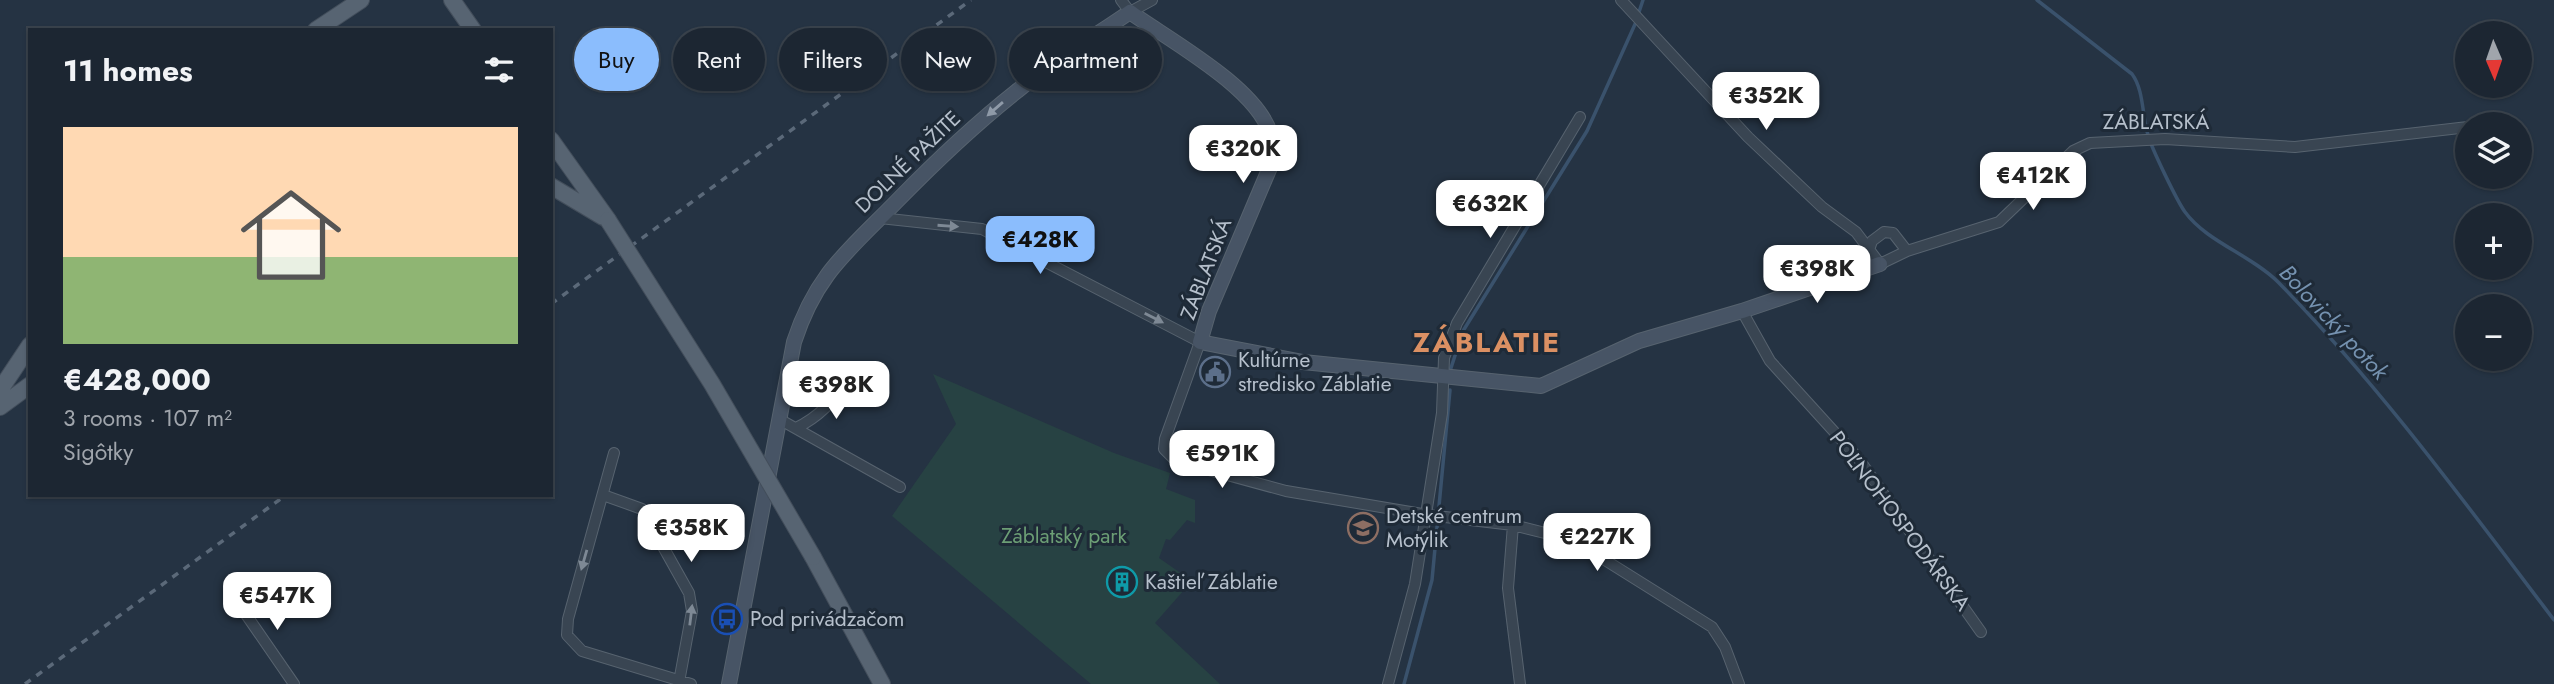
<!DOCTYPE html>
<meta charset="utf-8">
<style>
:root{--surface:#1c2632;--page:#29323e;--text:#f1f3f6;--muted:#a0a5ac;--line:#3a434d;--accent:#8bbdfd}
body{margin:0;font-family:Jost,sans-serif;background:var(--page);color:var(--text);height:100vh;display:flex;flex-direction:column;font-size:26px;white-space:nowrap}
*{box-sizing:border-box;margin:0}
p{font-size:23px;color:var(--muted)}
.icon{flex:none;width:38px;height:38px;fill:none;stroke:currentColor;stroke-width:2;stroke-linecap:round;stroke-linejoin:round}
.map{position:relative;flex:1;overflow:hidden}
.sheet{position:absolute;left:28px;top:28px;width:525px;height:469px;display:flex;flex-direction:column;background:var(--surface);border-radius:0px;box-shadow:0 2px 5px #0004,0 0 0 2px var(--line)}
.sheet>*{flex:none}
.hud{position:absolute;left:574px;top:28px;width:665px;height:63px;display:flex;gap:14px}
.needle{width:46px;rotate:178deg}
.fabs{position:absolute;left:2455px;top:21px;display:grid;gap:14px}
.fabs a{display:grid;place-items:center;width:77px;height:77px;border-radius:50%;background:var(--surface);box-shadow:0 2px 5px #0004,0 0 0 2px var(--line);font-size:35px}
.price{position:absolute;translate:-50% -60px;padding:0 16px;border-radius:14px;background:#fff;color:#222;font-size:23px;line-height:46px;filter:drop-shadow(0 2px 4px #0008)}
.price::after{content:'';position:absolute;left:50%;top:42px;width:21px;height:16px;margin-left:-10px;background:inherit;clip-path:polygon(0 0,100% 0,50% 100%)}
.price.selected{background:var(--accent);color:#111}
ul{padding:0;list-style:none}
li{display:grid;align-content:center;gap:14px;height:371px;padding:0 35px}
li span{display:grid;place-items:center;height:217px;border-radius:0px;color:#555}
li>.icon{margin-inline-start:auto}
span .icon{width:126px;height:126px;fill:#fffc;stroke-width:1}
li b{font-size:30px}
h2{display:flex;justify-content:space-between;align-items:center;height:84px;padding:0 35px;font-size:30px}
.chip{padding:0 24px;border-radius:32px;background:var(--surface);box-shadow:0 2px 5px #0004,0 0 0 2px var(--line);font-size:24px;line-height:63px}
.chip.selected{background:var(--accent);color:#111}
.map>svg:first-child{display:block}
.green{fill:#274243}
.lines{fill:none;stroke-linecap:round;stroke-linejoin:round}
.stream{stroke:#3a526c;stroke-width:3.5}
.street-casing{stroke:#57636f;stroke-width:12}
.secondary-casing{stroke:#57636f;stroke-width:16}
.primary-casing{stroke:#434e5b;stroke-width:18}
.street{stroke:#394552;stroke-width:10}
.secondary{stroke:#475465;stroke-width:14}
.primary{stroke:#576472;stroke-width:16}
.rail{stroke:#5b6979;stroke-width:3.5;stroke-dasharray:7 7;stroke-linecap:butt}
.primary-bridge-casing{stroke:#434e5b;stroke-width:18;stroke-linecap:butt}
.primary-bridge{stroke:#576472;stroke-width:16}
.oneway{fill:#8f9aa8}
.oneway2{fill:#7e8995}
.labels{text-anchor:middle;stroke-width:6;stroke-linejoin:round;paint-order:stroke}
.street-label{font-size:21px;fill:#b6c0cc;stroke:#1e2a37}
.poi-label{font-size:21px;fill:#b6c0cc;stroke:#1e2a37;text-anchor:start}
.park-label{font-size:21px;fill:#6c9e75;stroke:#1e2a37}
.water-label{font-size:23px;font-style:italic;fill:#7592b0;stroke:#1e2a37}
.district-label{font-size:28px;font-weight:bold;letter-spacing:2px;fill:#db9063;stroke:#1e2a37}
</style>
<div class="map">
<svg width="2554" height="684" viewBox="0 0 2554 684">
<rect width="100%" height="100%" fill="#253343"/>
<!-- green -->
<path class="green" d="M 933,374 L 1114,453 L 1170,473 L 1166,489 L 1195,500 L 1195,523 L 1187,520 L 1170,540 L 1166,539 L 1159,558 L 1192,581 L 1155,623 L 1220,684 L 1091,684 L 892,516 L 956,424 Z"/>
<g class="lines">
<!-- stream -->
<path class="stream" d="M 2037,0 L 2132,74 C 2144,90 2142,116 2148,135 C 2151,147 2177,201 2185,212 C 2207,242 2251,255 2278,282 C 2380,386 2466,504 2554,620
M 1638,15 L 1643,0
M 1450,371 L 1463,331 L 1587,131 L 1636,22
M 1404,684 L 1432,580 L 1450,390"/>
<!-- street casing -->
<g class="street-casing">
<path id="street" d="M 1121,0 L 1130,12 L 1152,0
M 1621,0 L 1748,137 L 1822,207 L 1856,232 L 1880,264 L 1907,251 L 1999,222 L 2073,151 L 2090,143 L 2165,139 L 2295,147 L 2468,127
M 880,218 L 982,229 L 1200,342 L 1165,439 L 1164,449 L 1176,461 L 1286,491 L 1428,515 L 1513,525 L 1573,540 L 1712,627 L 1725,647 L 1739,684
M 1869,250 L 1872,241 L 1884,232 L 1893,233 L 1907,251
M 1742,311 L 1770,361 L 1858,458 L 1981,632
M 779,419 L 900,487
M 796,428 C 819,417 833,401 848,381
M 614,453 L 568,619 L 567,635 L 582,651 L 691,684
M 603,495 L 642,509 L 689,593 L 692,611 L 679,682
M 1513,525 L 1508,588 L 1520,684
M 234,597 L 294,684
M 1388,684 L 1415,584 L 1442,413 L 1444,358 L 1457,323 L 1580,117"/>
</g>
<!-- secondary casing -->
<g class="secondary-casing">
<path id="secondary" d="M 729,684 L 794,342 C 816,274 848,251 896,202 C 934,163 974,125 1017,91 C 1052,62 1092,38 1130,12 C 1169,40 1256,87 1270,133 C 1274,143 1272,154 1271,165 L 1209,311 L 1200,342 L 1303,362 L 1541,386 L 1639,341 L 1742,311 L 1880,264"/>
</g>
<!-- primary casing -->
<g class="primary-casing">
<path id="primary" d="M 452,0 L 473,30
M 316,30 L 361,0
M 551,140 L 608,220
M 551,186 L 603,217
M 0,390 L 30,345
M 0,407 L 30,385
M 813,557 L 882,684"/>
</g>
<!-- street -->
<use href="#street" class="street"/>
<!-- secondary -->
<use href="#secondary" class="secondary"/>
<!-- primary -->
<use href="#primary" class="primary"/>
<!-- rail -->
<path class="rail" d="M 551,304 L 971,0
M 25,684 L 286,495"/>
<!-- primary-bridge casing -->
<g class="primary-bridge-casing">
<path id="primary-bridge" d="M 608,220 L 712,384 L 813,557"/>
</g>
<!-- primary-bridge -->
<use href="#primary-bridge" class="primary-bridge"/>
</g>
<!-- one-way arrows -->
<defs><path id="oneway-solid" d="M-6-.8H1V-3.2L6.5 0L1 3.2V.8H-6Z" transform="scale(1.75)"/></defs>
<use class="oneway" href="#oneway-solid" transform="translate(995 109) rotate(139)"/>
<g class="oneway2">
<use href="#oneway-solid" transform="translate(948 226) rotate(4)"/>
<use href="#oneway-solid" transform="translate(1154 318) rotate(27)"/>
<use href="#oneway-solid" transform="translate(584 560) rotate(106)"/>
<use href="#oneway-solid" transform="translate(691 615) rotate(-83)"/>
</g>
<!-- icons -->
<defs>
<g id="civic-ring" transform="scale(1.575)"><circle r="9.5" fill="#1e2a37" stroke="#5c6f8a" stroke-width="1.5"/><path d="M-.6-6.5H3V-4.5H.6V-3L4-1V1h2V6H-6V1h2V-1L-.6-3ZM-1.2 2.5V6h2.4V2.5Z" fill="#5c6f8a"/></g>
<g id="school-ring" transform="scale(1.575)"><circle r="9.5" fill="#1e2a37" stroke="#8d6e63" stroke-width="1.5"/><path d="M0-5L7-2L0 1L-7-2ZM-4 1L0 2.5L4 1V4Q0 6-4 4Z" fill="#8d6e63"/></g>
<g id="building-ring" transform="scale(1.575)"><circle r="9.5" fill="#1e2a37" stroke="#0f9aa8" stroke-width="1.5"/><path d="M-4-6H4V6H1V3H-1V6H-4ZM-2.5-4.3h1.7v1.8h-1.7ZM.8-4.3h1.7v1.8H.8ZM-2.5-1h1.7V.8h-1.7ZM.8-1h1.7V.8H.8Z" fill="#0f9aa8"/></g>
<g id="bus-ring" transform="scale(1.575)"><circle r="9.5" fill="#1e2a37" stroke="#1a4fb4" stroke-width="1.5"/><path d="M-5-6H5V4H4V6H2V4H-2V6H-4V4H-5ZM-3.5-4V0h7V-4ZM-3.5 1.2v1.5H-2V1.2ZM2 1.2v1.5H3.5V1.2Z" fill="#1a4fb4"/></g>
</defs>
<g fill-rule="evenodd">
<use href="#civic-ring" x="1215" y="372"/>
<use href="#school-ring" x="1363" y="528"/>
<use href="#building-ring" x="1122" y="582"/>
<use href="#bus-ring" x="727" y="619"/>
</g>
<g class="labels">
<!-- street labels -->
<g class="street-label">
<text x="2156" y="129">ZÁBLATSKÁ</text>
<text transform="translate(908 162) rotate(-44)" y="7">DOLNÉ PAŽITE</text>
<text transform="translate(1206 269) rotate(-69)" y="7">ZÁBLATSKÁ</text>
<text transform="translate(1900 521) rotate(53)" y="7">POĽNOHOSPODÁRSKA</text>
</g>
<!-- poi labels -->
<g class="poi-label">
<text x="1238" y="367">Kultúrne<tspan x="1238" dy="24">stredisko Záblatie</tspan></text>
<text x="1386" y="523">Detské centrum<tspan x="1386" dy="24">Motýlik</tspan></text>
<text x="1145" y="589">Kaštieľ Záblatie</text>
<text x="750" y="626">Pod privádzačom</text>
</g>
<!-- park labels -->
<g class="park-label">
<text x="1064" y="543">Záblatský park</text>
</g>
<!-- water labels -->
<g class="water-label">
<text transform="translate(2334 322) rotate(47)" y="8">Bolovický potok</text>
</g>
<!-- district labels -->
<g class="district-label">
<text x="1487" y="352">ZÁBLATIE</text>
</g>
</g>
</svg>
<div class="fabs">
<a><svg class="needle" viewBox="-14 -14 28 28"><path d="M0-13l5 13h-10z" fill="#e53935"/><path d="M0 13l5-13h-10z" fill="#a0a5ac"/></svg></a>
<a><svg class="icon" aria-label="layers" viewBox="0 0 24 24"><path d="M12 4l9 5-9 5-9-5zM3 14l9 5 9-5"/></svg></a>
<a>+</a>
<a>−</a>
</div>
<b class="price" style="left:1766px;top:132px">€352K</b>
<b class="price" style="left:1243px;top:185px">€320K</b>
<b class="price" style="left:2033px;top:212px">€412K</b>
<b class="price" style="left:1490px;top:240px">€632K</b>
<b class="price selected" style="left:1040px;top:276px">€428K</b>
<b class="price" style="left:1817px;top:305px">€398K</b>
<b class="price" style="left:836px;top:421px">€398K</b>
<b class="price" style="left:1222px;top:490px">€591K</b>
<b class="price" style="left:691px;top:564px">€358K</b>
<b class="price" style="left:1597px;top:573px">€227K</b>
<b class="price" style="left:277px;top:632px">€547K</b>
<div class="hud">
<a class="chip selected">Buy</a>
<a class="chip">Rent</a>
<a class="chip">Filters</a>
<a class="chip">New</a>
<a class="chip">Apartment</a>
</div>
<section class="sheet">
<h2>11 homes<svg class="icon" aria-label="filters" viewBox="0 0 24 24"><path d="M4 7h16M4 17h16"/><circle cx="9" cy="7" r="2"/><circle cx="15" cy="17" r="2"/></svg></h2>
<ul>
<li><span style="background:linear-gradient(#ffd9b3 60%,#8fb573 0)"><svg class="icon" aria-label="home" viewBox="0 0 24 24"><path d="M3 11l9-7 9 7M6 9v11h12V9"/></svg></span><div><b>€428,000</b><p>3 rooms · 107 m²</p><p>Sigôtky</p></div></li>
</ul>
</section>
</div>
